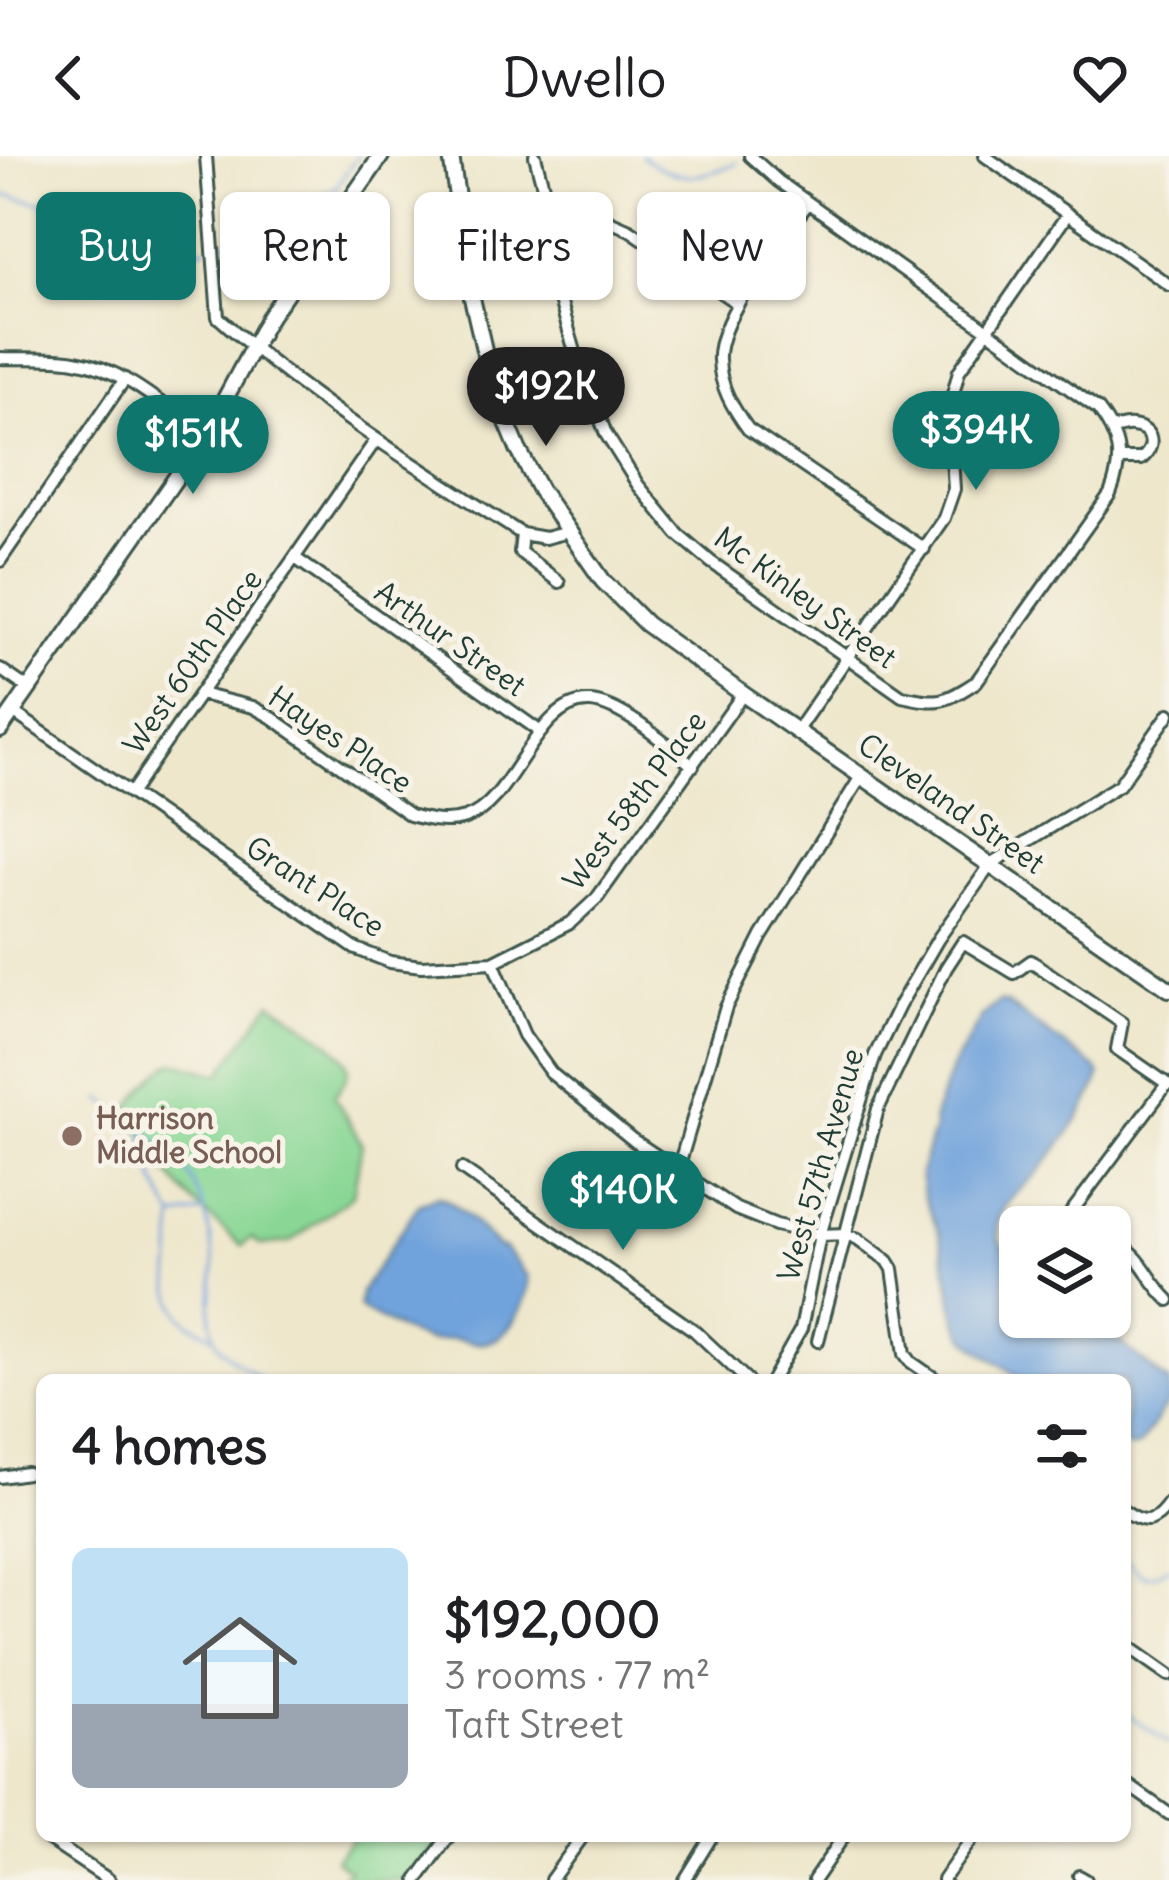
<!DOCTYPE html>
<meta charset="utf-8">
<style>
:root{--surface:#fff;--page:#f2f2f2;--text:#202124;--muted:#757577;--accent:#0f766e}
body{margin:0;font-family:Delius,sans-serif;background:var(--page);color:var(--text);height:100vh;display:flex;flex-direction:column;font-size:45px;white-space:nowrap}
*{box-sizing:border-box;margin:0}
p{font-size:39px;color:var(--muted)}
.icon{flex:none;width:66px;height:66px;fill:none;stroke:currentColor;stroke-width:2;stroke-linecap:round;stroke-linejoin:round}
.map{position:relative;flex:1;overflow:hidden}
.side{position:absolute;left:36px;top:1218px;width:1095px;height:468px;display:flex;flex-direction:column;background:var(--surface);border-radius:18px;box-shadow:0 3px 9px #0004}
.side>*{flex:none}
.top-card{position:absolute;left:36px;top:36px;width:1098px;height:108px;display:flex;gap:24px}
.tools{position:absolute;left:999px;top:1050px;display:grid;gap:24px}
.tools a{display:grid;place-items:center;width:132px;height:132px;border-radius:18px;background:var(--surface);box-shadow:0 3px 9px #0004;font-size:60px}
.price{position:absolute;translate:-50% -102px;padding:0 27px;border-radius:42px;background:var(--accent);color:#fff;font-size:39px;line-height:78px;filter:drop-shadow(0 3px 6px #0008)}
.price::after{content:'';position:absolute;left:50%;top:72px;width:36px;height:27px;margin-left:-18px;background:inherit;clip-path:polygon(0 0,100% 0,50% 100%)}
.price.active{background:#222;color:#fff}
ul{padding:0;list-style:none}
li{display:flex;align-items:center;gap:36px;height:300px;padding:0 36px}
li span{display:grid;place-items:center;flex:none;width:336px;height:240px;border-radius:18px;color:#555}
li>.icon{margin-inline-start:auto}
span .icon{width:144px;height:144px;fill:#fffc;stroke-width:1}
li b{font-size:51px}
h2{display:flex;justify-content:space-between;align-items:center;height:144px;padding:0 36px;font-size:51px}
.tag{padding:0 42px;border-radius:18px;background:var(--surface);box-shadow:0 3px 9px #0004;font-size:42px;line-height:108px}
.tag.active{background:var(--accent);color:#fff}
header{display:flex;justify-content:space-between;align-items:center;height:156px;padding:0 36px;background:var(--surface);font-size:54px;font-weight:600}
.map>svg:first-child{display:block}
.green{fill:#8ad795;stroke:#548a64;stroke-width:3}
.water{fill:#6fa2db;stroke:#477088;stroke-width:3}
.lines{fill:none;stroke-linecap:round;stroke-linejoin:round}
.stream{stroke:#6fa2db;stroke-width:3}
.minor-casing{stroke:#3e564b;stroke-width:16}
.major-casing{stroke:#3e564b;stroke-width:20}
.minor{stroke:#fff;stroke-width:10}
.major{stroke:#fff;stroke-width:14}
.education-dot{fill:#8d6e63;stroke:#f7f3e8;stroke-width:4.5}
.labels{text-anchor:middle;stroke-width:10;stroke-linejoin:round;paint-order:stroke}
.street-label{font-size:30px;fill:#1f3d34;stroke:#f7f3e8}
.education-label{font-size:30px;font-weight:bold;fill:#785e54;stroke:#f7f3e8;text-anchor:start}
</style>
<header><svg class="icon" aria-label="back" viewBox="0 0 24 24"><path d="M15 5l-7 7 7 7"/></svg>Dwello<svg class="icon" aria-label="heart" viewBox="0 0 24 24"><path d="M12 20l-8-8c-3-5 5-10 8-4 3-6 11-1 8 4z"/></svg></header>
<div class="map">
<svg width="1169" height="1724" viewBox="0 0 1169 1724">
<rect width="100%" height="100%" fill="#f7f3e8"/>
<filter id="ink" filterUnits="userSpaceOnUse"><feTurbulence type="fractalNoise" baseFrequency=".00833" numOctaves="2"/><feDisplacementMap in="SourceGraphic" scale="24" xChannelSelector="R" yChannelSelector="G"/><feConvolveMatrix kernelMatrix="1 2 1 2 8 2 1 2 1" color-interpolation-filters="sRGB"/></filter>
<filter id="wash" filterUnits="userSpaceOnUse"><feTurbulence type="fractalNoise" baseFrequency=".004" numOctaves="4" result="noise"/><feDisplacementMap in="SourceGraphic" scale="48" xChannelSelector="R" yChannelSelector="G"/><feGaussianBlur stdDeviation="2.7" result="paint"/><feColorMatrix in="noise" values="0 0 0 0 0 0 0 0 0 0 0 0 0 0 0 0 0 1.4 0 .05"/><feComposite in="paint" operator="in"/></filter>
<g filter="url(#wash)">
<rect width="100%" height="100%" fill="#eee7cc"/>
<!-- green -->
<path class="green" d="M 271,846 C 288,858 339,889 347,906 C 352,919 341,930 334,940 L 362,988 L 353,1039 L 290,1086 L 260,1089 L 251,1082 L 242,1090 L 192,1045 L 159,1007 L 128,954 C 142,935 153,918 174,906 L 220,918 Z
M 354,1680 L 441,1680 L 409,1724 L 339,1724 L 349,1714 L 335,1703 Z"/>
<!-- water -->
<path class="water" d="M 998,846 L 1006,847 L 1096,912 L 1100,919 C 1091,950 1061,990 1039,1015 C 1026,1030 1003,1045 998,1066 C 994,1084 1005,1096 1020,1103 L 1020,1161 L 1090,1161 L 1169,1227 L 1169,1245 L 1139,1290 L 1132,1292 L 1125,1289 L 1125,1224 L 1023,1224 L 976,1191 L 964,1179 L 957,1165 L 939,1077 L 923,1039 L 920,1017 L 934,972 L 933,961 L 952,911 L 983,859 Z
M 438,1040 C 463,1050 479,1073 498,1091 L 504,1092 L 528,1121 C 529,1144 510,1185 482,1187 C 473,1188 462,1183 453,1183 C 443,1182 434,1187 425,1184 C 404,1177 384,1165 364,1155 L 359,1150 L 361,1136 L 419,1048 Z"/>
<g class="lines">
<!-- stream -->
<path class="stream" d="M 642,0 C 678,27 697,23 737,7
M 0,38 L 145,70 L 187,96 L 206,92
M 219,89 L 325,39 L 336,31 L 357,0
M 102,943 C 133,967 172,990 192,1024 C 204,1044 214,1090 214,1114 C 214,1138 205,1166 218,1188 C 228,1203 247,1212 261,1224
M 142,976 L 156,1027 L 174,1061 L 170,1131 L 174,1145 L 181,1159 L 189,1167 L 213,1180
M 175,1061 L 201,1057
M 1125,1404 L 1143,1419 L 1153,1419 L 1169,1411
M 1125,1557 L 1169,1588"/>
</g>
</g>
<g filter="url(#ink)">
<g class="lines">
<!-- minor casing -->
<g class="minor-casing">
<path id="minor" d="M 206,0 L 218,161 C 311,244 417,311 522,378 L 545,382 L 568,376
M 535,0 L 551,61 L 560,144 L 578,206 L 606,278 L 638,329 L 678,378 L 711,406 L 902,540 C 939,548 944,547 976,526 L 1110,338 C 1124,303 1120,282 1098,253 L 778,25 L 750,0
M 985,0 L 1169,129
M 808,47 C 783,82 716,162 719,204 C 720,231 732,251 748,273 L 924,393
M 551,61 L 598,60 L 630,74 L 738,148
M 0,202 C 25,203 51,201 75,205 C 125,213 166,252 205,280
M 1113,273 C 1118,272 1127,269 1132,270 C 1154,272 1156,292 1141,303 L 1119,303
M 522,378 L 520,396 L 559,426
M 295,402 L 541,576
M 0,405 L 125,223
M 0,513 L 29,533
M 200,538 L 253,551 L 271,561 L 410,659 C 428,664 446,668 465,662 C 515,647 535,542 591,546 C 623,549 668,590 693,610
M 13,556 L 354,792 L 390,806 L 422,810 L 493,806 L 524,879 L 551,917 L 633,984 L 736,1053 L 776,1069 L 820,1079 L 846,1078 L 858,1083 L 888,1105 L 893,1113 L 905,1198 L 911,1206 L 937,1224
M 797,574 L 944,362 L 954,333 L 949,253 L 959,215 L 1067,59
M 131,637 L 376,284
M 493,806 L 570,767 L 597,742 L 743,538
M 462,1013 L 695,1175 L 747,1224
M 678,1013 L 726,851 L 762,780 L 862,619
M 1081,1071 L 1067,1062 L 1167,928
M 1110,1083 C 1146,1101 1143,1119 1169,1144
M 818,1185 L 878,953 L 946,812 L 963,786 L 1014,817 L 1031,805 L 1122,867 L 1117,893 L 1169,929
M 772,1224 L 801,1173 L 820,1079 L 875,899 L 899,850 L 938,783 L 991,708 L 1119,629 L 1169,558
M 0,1321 L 27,1317
M 1125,1355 C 1145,1369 1155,1367 1169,1347
M 1125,1488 L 1169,1519
M 1125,1627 L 1169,1658
M 49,1684 L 109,1724
M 1079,1720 L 1086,1724
M 417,1724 L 449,1680
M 551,1724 L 583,1680
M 685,1724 L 712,1680
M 814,1724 L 844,1680
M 943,1724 L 974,1680"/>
</g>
<!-- major casing -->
<g class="major-casing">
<path id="major" d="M 451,0 L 472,142 L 487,207 L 501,252 L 518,293 L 540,334 L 603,425 L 646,468 L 743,538 L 1169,833
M 0,574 L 205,280 L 268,163 L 381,0"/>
</g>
<!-- minor -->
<use href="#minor" class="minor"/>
<!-- major -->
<use href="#major" class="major"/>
</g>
</g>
<!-- markers -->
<circle class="education-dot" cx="72" cy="980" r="12"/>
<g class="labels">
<!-- street labels -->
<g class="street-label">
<text transform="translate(805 442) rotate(36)" y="10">Mc Kinley Street</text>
<text transform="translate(450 483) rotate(35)" y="10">Arthur Street</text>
<text transform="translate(193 506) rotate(-55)" y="10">West 60th Place</text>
<text transform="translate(340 584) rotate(34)" y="10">Hayes Place</text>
<text transform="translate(635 645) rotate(-53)" y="10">West 58th Place</text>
<text transform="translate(951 648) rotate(35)" y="10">Cleveland Street</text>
<text transform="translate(315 731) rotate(33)" y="10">Grant Place</text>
<text transform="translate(821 1009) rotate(-74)" y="10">West 57th Avenue</text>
</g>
<!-- education labels -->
<g class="education-label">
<text x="96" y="973">Harrison<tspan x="96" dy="34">Middle School</tspan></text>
</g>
</g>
</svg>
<div class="tools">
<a><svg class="icon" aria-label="layers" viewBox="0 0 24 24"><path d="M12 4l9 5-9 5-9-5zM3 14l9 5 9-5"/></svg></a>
</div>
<b class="price active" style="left:546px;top:293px">$192K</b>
<b class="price" style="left:976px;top:337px">$394K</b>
<b class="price" style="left:193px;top:341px">$151K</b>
<b class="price" style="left:623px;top:1097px">$140K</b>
<div class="top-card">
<a class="tag active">Buy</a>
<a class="tag">Rent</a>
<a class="tag">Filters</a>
<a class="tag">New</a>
</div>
<section class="side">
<h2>4 homes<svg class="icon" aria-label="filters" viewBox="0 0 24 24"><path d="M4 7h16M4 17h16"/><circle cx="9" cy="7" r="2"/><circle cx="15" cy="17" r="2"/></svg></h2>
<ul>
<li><span style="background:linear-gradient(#bfe0f5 65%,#9aa5b1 0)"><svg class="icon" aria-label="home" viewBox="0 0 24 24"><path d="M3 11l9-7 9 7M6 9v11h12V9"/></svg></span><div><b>$192,000</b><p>3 rooms · 77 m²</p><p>Taft Street</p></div></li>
</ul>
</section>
</div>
